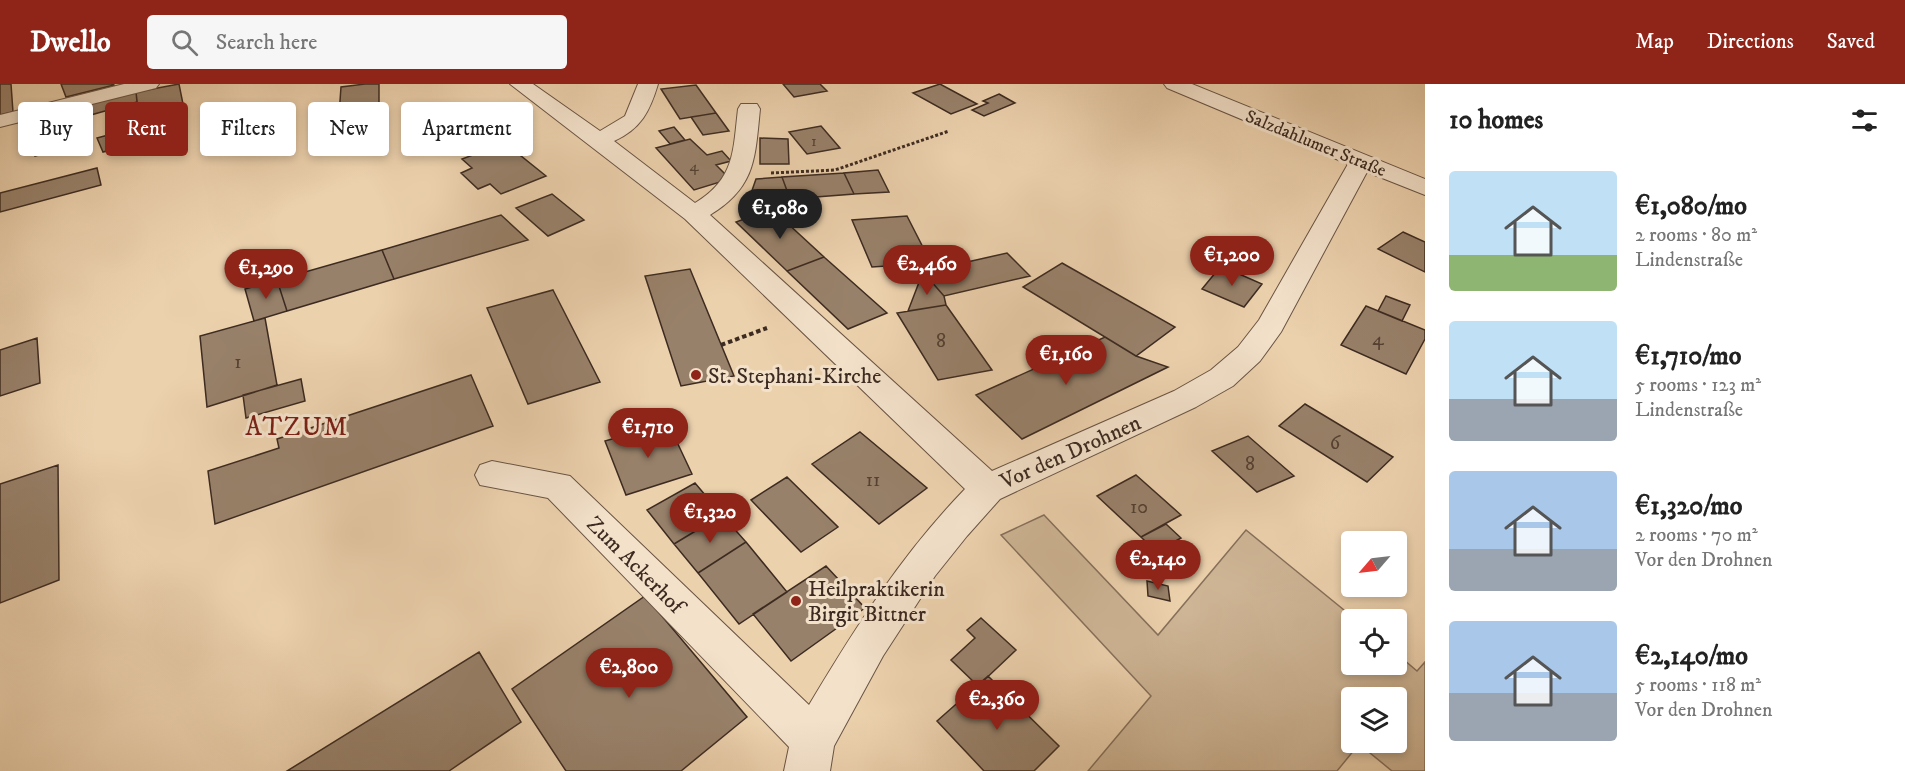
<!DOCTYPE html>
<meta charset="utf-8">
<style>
:root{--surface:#fff;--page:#f6f6f6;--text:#222;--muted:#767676;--accent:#8f2418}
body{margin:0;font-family:"IM FELL DW Pica",serif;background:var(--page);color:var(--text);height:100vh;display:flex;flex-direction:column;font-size:22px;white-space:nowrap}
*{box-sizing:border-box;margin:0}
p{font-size:20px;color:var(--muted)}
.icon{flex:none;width:33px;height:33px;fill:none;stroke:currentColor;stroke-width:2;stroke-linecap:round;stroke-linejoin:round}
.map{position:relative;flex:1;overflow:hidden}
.sheet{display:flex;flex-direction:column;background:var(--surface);width:480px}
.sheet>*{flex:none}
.hud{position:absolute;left:18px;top:18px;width:570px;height:54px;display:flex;gap:12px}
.needle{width:39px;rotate:242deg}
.fabs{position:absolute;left:1341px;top:447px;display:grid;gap:12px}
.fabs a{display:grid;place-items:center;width:66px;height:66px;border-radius:6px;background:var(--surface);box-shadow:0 3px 9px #0003;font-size:30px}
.price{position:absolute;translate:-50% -51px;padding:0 14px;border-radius:21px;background:var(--accent);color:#fff;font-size:20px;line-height:39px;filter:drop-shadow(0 2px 3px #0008)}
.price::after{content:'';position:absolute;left:50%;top:36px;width:18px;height:14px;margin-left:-9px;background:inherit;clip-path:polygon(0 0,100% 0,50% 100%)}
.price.current{background:#222;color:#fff}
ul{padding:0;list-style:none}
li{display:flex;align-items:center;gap:18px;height:150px;padding:0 24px}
li span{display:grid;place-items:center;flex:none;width:168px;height:120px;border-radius:6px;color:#555}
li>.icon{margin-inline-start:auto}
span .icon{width:72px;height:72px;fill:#fffc;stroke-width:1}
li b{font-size:26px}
h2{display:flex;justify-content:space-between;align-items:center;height:72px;padding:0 24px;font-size:26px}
.chip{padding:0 21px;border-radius:6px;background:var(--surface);box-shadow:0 3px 9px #0003;font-size:21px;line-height:54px}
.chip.current{background:var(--accent);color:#fff}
header{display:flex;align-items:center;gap:36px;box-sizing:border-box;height:84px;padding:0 30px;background:var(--accent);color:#fff}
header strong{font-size:28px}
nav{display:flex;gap:33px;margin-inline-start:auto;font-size:21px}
.search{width:420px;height:54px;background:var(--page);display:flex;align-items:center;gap:15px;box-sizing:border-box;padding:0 21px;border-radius:6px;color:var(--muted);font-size:22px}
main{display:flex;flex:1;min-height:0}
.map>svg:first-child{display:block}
.green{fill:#ceb595;stroke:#86705b;stroke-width:1.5;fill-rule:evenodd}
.building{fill:#98816a;stroke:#3d2b21;stroke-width:1.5}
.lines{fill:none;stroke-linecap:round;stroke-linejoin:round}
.minor-casing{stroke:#695444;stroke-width:2}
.path-far1{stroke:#3d2b21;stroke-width:3;stroke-dasharray:3 2;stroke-linecap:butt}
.path{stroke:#3d2b21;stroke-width:4;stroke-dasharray:4.5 3;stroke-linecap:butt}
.minor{fill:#f3e1ca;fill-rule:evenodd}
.poi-dot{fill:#8f2418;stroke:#f3e1ca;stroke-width:2}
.labels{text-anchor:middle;stroke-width:6;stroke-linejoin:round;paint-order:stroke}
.far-number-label{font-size:16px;fill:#544033}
.far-street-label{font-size:18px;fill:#3d2b21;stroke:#f3e1ca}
.number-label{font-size:20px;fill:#544033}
.poi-label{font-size:22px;fill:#3d2b21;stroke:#f3e1ca;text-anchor:start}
.street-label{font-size:22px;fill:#3d2b21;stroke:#f3e1ca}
.quarter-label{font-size:26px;letter-spacing:1.5px;fill:#7a1f14;stroke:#f3e1ca}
</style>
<header>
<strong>Dwello</strong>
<div class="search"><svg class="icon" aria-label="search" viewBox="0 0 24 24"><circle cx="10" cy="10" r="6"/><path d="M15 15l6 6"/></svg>Search here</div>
<nav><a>Map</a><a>Directions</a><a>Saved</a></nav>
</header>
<main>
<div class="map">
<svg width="1425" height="687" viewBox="0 0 1425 687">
<rect width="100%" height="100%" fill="#ecd1ad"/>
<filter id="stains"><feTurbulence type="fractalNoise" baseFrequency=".00333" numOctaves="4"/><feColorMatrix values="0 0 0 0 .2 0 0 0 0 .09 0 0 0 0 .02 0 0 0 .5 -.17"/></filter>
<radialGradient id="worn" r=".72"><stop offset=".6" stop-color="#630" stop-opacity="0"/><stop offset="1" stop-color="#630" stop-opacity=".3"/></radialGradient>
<!-- green -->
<path class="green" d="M 1044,431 L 1158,551 L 1246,446 L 1355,535 L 1352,536 L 1352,580 L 1396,580 L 1397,570 L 1417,587 L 1425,578 L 1425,687 L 1392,687 L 1359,660 L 1337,687 L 1088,687 L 1151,612 L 1001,451 ZM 1352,614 L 1396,614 L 1396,658 L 1352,658 Z"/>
<!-- building -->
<path class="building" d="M 0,0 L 11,0 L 13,28 L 0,31 Z
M 61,0 L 113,0 L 114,1 L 66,13 Z
M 179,0 L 184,25 L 139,34 L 136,8 Z
M 365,0 L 379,0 L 379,26 L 339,31 L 341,3 Z
M 783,0 L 820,0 L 827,7 L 794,13 Z
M 940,0 L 977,20 L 951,30 L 913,9 Z
M 696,1 L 716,29 L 680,35 L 661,5 Z
M 136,8 L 137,18 L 73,36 L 69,25 Z
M 999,10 L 1015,19 L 984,32 L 972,26 L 988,19 L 983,17 Z
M 184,25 L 185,30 L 141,42 L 139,34 Z
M 379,26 L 379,34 L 351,38 L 351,30 Z
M 70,28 L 82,59 L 35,72 L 25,40 Z
M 716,29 L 729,47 L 703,51 L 691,33 Z
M 153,39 L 160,52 L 103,68 L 97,54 Z
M 821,42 L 840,64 L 807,70 L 789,48 Z
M 674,43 L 685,56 L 670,60 L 659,47 Z
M 760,54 L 788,55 L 789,80 L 760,80 Z
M 690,55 L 707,71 L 722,67 L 731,77 L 716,81 L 730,95 L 694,106 L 656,64 Z
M 505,59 L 546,92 L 501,110 L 490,100 L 478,105 L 461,89 L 472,84 L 462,75 Z
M 97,84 L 101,101 L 0,128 L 0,109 Z
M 878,86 L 889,108 L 854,110 L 844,89 Z
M 844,89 L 854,110 L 790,115 L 782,93 Z
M 782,93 L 790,115 L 748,118 L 756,95 Z
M 552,110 L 584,136 L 548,152 L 516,124 Z
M 772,125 L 824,173 L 787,187 L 736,138 Z
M 501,131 L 528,156 L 394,195 L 382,166 Z
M 907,132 L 931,179 L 872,183 L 852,136 Z
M 1403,148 L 1425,158 L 1425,188 L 1378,165 Z
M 382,166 L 394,195 L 287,227 L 277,196 Z
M 1007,169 L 1030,192 L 944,212 L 923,188 Z
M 824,173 L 887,229 L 848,245 L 787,187 Z
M 1062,179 L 1175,243 L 1136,272 L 1023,203 Z
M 1221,182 L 1262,200 L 1244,223 L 1202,205 Z
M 690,185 L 734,292 L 681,302 L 645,192 Z
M 923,188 L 944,212 L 946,221 L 908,227 Z
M 277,196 L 287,227 L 254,237 L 245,205 Z
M 553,206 L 600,298 L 528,320 L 487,224 Z
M 1386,212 L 1410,221 L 1402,237 L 1378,227 Z
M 946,221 L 992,286 L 938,296 L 897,229 Z
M 1366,222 L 1425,246 L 1425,255 L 1406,290 L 1341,261 Z
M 265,234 L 277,301 L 207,323 L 200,252 Z
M 1105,253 L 1136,272 L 1168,283 L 1022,355 L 976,311 Z
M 37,254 L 40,299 L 0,312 L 0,266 Z
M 471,291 L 493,342 L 215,440 L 208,387 L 279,364 L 277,355 Z
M 301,295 L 305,317 L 246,334 L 243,311 Z
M 1305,320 L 1393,373 L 1367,398 L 1279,342 Z
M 668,339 L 692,390 L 626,411 L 605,357 Z
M 860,348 L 927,404 L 879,440 L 812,380 Z
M 1248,352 L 1294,392 L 1257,408 L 1212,367 Z
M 58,381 L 59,496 L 0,519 L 0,400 Z
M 1136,391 L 1181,431 L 1141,453 L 1097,412 Z
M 787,393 L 838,443 L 801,468 L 751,416 Z
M 695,399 L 722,431 L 674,460 L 647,426 Z
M 722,431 L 746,458 L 698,489 L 674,460 Z
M 1166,440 L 1181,454 L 1156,468 L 1141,453 Z
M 746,458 L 787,508 L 739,540 L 698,489 Z
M 826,482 L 865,524 L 791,577 L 753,530 Z
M 1147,497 L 1168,502 L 1170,517 L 1148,512 Z
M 645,512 L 747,633 L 681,687 L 566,687 L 512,605 Z
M 981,534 L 1016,566 L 978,602 L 951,576 L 975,554 L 967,546 Z
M 479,568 L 521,638 L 449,687 L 287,687 Z
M 988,592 L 1059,662 L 1034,687 L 984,687 L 937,637 Z"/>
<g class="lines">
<!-- minor casing -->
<g class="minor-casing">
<path id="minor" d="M 124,0 L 159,0 L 156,4 L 0,43 L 0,31 Z
M 510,0 L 533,0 L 600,47 L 625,32 L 638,0 L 658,0 C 650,27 641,45 614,57 L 695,119 C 735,95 733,67 738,25 L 741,20 L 757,20 L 760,25 C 755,74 756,103 710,131 L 992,387 L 1174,307 L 1211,286 L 1238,263 L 1259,236 L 1348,80 L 1167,4 L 1164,0 L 1192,0 L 1425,95 L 1425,111 L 1367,88 L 1281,248 L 1260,277 L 1233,302 L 1196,323 L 1000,415 L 967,452 L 935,492 L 883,572 L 834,662 L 830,687 L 784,687 L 789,663 L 548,414 L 480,401 L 475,391 L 480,381 L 492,377 L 570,392 L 809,621 C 855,544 902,470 965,405 L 685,135 Z"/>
</g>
<!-- path-far1 -->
<path class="path-far1" d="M 771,89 L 835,86 L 949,47"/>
<!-- path -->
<path class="path" d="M 721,261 L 767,244"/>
<!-- minor -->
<use href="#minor" class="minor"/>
</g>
<!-- markers -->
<g class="poi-dot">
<circle cx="696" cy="291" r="6"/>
<circle cx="796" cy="517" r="6"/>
</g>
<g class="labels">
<!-- far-number labels -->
<g class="far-number-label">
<text x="814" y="62">1</text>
<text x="694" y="87">4</text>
</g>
<!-- far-street labels -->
<g class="far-street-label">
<text transform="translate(1316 59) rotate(22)" y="6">Salzdahlumer Straße</text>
</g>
<!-- number labels -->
<g class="number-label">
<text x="1378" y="261">4</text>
<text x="941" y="263">8</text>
<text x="238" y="284">1</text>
<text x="1335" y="365">6</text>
<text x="1250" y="386">8</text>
<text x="873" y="402">11</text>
<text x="1139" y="429">10</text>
</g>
<!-- poi labels -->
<g class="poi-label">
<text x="708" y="299">St. Stephani-Kirche</text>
<text x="808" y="512">Heilpraktikerin<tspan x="808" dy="25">Birgit Bittner</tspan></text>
</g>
<!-- street labels -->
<g class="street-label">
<text transform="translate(1070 367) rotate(-24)" y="8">Vor den Drohnen</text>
<text transform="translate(636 480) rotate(45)" y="8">Zum Ackerhof</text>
</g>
<!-- quarter labels -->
<g class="quarter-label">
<text x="297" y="351">ATZUM</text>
</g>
</g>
<rect width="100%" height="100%" filter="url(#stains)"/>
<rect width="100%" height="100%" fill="url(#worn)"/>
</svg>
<div class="fabs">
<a><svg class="needle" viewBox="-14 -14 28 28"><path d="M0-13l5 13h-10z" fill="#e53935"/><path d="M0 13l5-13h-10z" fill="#767676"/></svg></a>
<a><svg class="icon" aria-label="locate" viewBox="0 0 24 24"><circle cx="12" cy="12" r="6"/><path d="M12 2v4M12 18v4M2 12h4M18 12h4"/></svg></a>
<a><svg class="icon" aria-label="layers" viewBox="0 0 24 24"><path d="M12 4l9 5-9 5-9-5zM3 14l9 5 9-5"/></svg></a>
</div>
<b class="price current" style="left:780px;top:156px">€1,080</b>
<b class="price" style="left:1232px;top:203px">€1,200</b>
<b class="price" style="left:927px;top:212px">€2,460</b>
<b class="price" style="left:266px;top:216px">€1,290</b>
<b class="price" style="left:1066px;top:302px">€1,160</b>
<b class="price" style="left:648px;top:375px">€1,710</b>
<b class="price" style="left:710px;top:460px">€1,320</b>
<b class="price" style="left:1158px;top:507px">€2,140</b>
<b class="price" style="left:629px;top:615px">€2,800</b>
<b class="price" style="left:997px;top:647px">€2,360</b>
<div class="hud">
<a class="chip">Buy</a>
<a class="chip current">Rent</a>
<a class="chip">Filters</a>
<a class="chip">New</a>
<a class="chip">Apartment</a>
</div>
</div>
<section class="sheet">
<h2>10 homes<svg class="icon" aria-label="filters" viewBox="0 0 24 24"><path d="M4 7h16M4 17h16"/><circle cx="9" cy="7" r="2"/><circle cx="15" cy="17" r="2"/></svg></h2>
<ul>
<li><span style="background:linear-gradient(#bfe0f5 70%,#8fb573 0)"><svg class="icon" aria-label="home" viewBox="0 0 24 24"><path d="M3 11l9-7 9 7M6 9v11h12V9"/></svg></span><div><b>€1,080/mo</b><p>2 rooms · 80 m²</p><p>Lindenstraße</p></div></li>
<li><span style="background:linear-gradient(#bfe0f5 65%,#9aa5b1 0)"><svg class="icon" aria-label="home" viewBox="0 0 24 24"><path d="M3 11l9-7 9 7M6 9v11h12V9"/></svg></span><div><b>€1,710/mo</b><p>5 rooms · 123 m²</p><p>Lindenstraße</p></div></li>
<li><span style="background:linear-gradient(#a9c7e8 65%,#9aa5b1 0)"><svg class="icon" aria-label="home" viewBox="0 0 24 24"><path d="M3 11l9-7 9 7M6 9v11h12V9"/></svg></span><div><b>€1,320/mo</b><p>2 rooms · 70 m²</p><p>Vor den Drohnen</p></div></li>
<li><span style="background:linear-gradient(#a9c7e8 60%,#9aa5b1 0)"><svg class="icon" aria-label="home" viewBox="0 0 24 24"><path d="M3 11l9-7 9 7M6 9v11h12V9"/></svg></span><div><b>€2,140/mo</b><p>5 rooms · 118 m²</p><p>Vor den Drohnen</p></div></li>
</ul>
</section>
</main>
